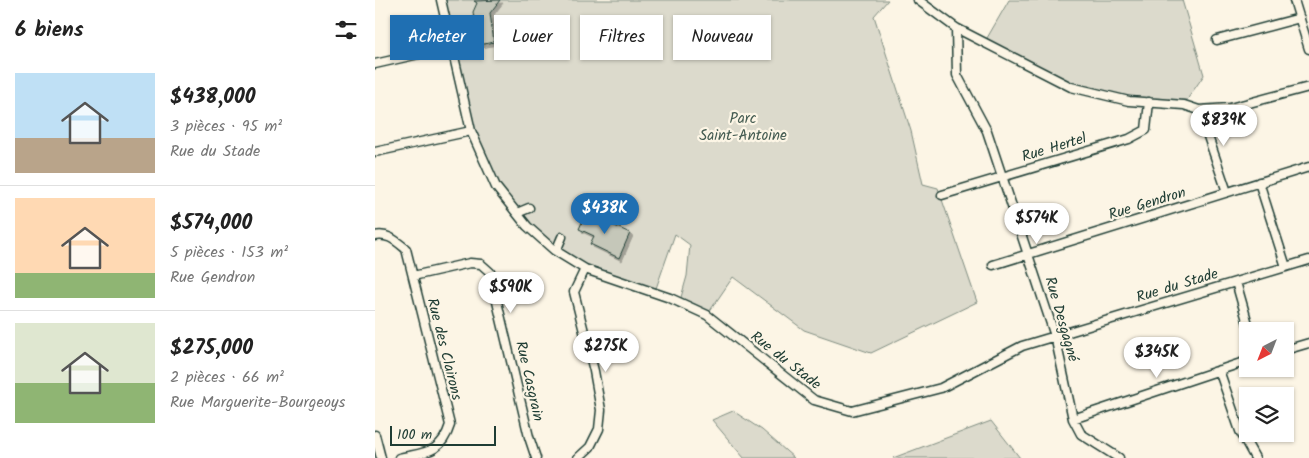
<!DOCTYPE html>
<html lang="fr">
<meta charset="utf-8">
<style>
:root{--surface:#fff;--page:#f6f6f6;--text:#222;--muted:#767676;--line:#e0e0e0;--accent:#1f6fb2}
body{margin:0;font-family:Kalam,sans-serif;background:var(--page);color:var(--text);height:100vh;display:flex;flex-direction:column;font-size:19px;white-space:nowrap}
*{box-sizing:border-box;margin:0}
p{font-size:16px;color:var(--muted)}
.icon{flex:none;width:28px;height:28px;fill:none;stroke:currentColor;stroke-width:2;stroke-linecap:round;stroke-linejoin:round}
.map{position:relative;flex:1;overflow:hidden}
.panel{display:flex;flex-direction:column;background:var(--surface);width:375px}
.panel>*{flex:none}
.banner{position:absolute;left:15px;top:15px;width:475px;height:45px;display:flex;gap:10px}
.needle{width:32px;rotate:222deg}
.tools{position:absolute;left:864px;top:322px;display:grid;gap:10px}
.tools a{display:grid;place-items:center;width:55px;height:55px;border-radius:0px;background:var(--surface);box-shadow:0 1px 4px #0004;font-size:25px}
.scale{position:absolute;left:15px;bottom:12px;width:106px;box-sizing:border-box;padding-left:5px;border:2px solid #1f3d34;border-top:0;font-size:14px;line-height:18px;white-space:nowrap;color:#1f3d34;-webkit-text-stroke:4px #fcf5e5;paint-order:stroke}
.price{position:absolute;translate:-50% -42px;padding:0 11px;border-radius:18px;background:#fff;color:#222;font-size:16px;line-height:32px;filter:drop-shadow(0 1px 2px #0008)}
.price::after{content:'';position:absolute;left:50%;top:30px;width:15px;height:11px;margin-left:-8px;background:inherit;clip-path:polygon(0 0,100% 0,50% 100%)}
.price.current{background:var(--accent);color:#fff}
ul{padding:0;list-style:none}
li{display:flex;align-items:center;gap:15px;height:125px;padding:0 15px}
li+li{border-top:1px solid var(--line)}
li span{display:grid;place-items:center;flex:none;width:140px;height:100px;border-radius:0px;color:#555}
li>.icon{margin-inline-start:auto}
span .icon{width:60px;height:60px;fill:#fffc;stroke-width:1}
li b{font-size:21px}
h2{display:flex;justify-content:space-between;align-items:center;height:60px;padding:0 15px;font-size:21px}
.chip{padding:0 18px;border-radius:0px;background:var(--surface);box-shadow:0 1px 4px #0004;font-size:18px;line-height:45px}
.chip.current{background:var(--accent);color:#fff}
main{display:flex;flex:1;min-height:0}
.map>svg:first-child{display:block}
.green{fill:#dcdacc;stroke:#7e8c80}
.building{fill:#c5c7b9;stroke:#1f3d34;filter:url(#shadow)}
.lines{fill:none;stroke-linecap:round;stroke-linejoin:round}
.minor-casing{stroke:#1f3d34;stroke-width:11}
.minor{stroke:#fcf5e5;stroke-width:8}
.labels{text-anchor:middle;stroke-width:4.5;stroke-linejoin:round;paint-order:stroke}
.park-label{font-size:15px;fill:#455c52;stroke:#fcf5e5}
.street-label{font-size:15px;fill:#1f3d34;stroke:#fcf5e5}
</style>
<main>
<section class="panel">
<h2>6 biens<svg class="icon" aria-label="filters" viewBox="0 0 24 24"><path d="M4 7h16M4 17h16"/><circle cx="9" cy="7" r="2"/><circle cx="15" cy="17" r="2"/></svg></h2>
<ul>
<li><span style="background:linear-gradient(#bfe0f5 65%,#b9a48a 0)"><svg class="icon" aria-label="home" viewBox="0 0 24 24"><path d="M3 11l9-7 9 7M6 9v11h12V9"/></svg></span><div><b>$438,000</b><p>3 pièces · 95 m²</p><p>Rue du Stade</p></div></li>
<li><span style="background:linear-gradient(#ffd9b3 75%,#8fb573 0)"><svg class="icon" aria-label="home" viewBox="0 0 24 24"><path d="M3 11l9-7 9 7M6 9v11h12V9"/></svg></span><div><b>$574,000</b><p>5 pièces · 153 m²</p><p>Rue Gendron</p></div></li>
<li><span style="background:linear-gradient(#dfe7d0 60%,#8fb573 0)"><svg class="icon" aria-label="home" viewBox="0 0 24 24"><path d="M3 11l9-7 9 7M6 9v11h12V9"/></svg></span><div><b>$275,000</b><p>2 pièces · 66 m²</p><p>Rue Marguerite-Bourgeoys</p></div></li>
</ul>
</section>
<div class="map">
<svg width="934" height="458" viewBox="0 0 934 458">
<defs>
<filter id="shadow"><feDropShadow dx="3" dy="3" stdDeviation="0" flood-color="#0004"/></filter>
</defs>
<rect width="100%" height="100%" fill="#fcf5e5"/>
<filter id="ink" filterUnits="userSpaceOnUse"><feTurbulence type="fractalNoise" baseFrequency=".02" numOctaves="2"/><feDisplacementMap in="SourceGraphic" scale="10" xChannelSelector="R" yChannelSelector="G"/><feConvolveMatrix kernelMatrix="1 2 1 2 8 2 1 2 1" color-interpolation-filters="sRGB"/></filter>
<g filter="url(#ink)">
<!-- green -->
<path class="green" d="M 67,0 L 513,0 L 499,16 L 536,131 L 548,184 L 563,188 L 602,302 L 496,353 L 429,330 L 358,277 L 332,315 L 303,308 L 312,276 L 315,245 L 300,234 L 278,297 L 210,271 L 142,220 L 106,161 Z
M 634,0 L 807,0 L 829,75 L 807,107 L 696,87 L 608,45 Z
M 358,411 L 387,430 L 419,458 L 369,458 L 337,420 Z
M 616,421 L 645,458 L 518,458 Z"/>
<!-- building -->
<path class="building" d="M 125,0 L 115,13 L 119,42 L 104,45 L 98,12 L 102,3 L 99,1 Z
M 211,213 L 255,233 L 244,258 L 215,244 L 219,236 L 204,229 Z"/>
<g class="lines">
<!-- minor casing -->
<g class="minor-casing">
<path id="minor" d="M 66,0 L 96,131 L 121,187 L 152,226 L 179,250 L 210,269 L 295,298 L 332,315 L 439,400 L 477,411 L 566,388 L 647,346 L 934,260
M 543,0 L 581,28 L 696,87 L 754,101 L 809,105 L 824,110 L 855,108 L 934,87
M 919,0 L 934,49
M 581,28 L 582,75 L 612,131 L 680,336 L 698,419 L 706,434 L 744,458
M 842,40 L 925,18
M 0,64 L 75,47
M 824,110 L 852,192
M 0,152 L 96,131
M 884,182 L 911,267
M 567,195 L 754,139 L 771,130 L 774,102
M 142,213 L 154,208
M 0,236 C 13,233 21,241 31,249 L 75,425 C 66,454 50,452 24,458
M 181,251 L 187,237
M 618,265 L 934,167
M 38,276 L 95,263 L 106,264 L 115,272 L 154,437 L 161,458
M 861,282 L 875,331
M 910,350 L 934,343
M 844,370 L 865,431 L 880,458
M 698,419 L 872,361
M 0,435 L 6,458
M 203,458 L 215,447 L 224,429 L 226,410 L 219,371 L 199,292 L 210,269"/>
</g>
<!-- minor -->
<use href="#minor" class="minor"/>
</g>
</g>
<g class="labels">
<!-- park labels -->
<g class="park-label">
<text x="368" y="123">Parc<tspan x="368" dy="17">Saint-Antoine</tspan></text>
</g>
<!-- street labels -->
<g class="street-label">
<text transform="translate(679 147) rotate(-17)" y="5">Rue Hertel</text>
<text transform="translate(772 203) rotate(-17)" y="5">Rue Gendron</text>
<text transform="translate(802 285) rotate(-17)" y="5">Rue du Stade</text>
<text transform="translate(687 319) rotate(74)" y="5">Rue Desgagné</text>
<text transform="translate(70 349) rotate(76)" y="5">Rue des Clairons</text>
<text transform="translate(411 360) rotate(38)" y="5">Rue du Stade</text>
<text transform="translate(155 381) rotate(77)" y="5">Rue Casgrain</text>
</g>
</g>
</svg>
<div class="tools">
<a><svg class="needle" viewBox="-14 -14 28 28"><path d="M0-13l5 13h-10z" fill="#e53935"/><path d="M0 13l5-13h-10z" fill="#767676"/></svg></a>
<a><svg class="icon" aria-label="layers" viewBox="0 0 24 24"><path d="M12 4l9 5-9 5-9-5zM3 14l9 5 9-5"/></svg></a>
</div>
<div class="scale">100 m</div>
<b class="price" style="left:849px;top:147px">$839K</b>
<b class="price current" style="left:230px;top:235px">$438K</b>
<b class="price" style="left:662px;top:245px">$574K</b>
<b class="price" style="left:136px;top:314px">$590K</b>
<b class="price" style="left:231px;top:373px">$275K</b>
<b class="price" style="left:782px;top:379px">$345K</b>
<div class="banner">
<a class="chip current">Acheter</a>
<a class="chip">Louer</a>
<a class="chip">Filtres</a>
<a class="chip">Nouveau</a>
</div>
</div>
</main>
